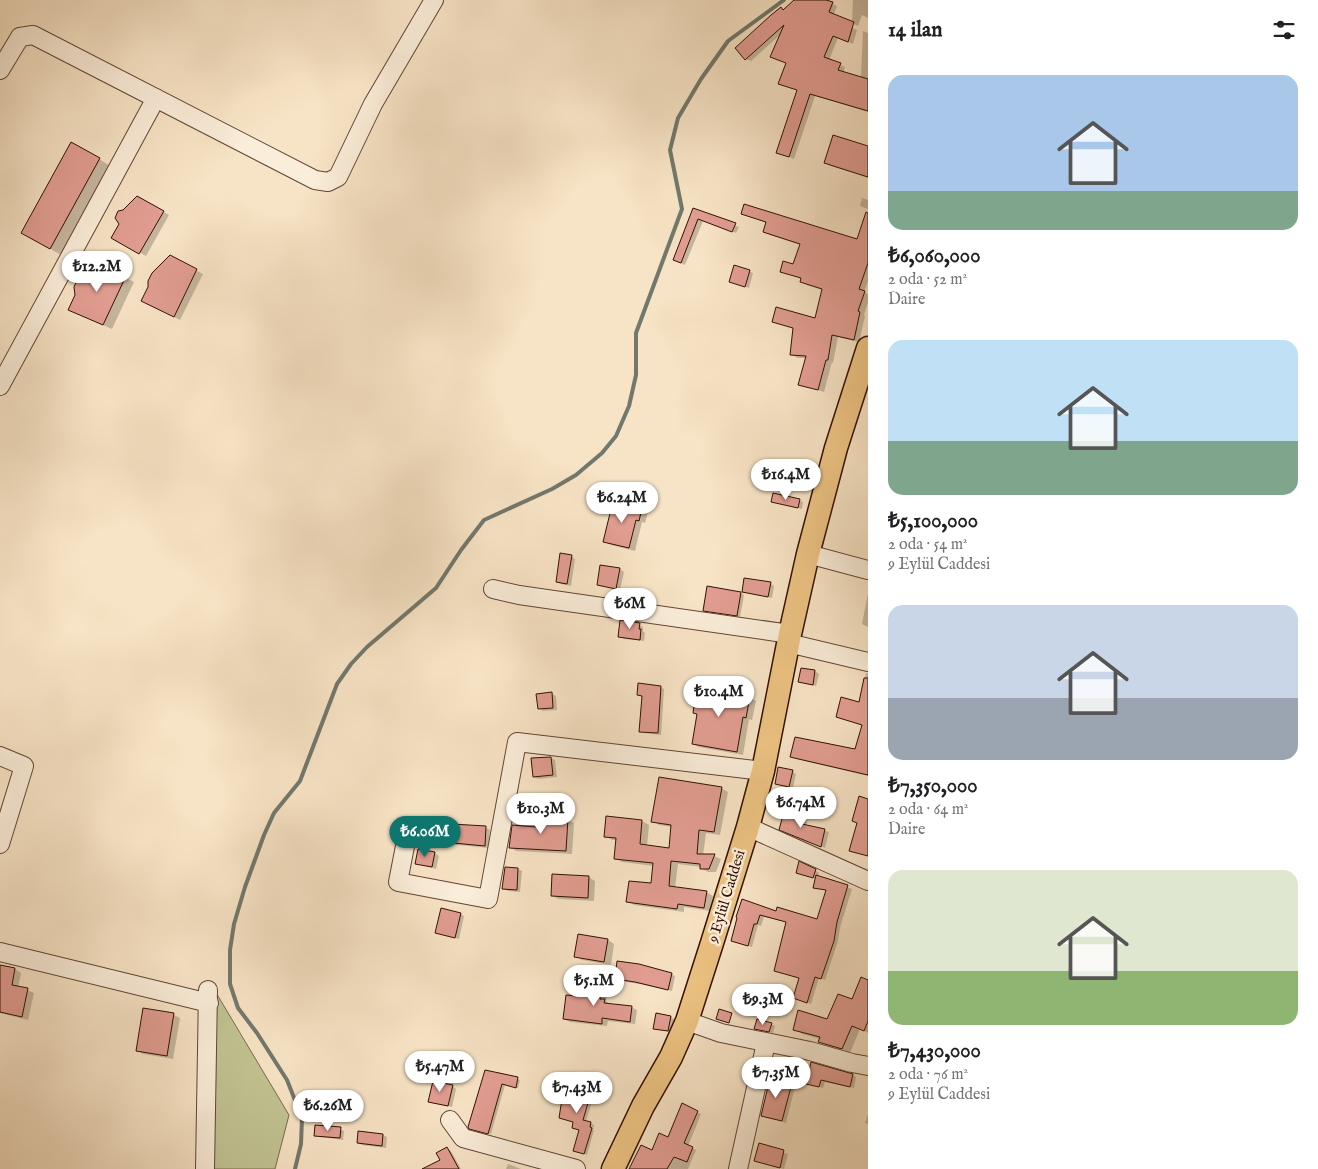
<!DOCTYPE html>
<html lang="tr">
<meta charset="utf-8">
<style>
:root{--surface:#fff;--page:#f2f2f2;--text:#202124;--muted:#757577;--accent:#0f766e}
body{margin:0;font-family:"IM FELL English",serif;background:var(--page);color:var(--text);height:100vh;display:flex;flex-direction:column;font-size:19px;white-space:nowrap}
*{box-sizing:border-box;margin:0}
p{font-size:16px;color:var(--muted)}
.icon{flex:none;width:28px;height:28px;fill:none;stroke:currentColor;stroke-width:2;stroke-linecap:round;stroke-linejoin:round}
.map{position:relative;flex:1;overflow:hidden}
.panel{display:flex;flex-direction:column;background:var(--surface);width:450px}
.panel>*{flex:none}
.price{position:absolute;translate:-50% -42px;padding:0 11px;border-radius:18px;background:#fff;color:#222;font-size:16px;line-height:32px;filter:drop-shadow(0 1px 2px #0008)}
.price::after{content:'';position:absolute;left:50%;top:30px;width:15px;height:11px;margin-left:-8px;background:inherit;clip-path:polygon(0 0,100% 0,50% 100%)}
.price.selected{background:var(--accent);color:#fff}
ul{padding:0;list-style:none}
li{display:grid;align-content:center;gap:10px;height:265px;padding:0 20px}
li span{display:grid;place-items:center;height:155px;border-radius:15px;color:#555}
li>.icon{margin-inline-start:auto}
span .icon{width:90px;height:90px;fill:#fffc;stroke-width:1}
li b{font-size:21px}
h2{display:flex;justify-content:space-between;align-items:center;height:60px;padding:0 20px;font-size:21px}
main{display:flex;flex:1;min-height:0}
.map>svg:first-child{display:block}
.green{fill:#c1c392;stroke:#7a6a4a}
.shadow{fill:#0003}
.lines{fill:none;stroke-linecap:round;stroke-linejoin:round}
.stream{stroke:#72786d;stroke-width:4}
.building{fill:#e19d91;stroke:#321003}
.minor-casing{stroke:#634534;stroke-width:20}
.major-casing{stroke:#321003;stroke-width:25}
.minor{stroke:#faedd9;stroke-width:18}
.major{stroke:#ecc282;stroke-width:22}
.labels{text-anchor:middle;stroke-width:5;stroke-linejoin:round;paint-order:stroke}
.street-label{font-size:15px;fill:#321003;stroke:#faedd9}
</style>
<main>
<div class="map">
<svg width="868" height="1169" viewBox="0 0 868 1169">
<rect width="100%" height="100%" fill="#f7e3c5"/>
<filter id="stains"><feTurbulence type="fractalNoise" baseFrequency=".004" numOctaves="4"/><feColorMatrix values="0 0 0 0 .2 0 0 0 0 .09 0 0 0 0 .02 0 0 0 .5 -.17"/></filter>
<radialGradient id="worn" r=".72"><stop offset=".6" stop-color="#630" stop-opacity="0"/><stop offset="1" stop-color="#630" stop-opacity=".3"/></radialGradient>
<!-- green -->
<path class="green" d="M 215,991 L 289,1115 L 275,1169 L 213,1169 Z"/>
<!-- shadow -->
<path class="shadow" d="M 796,0 L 822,0 L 833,4 L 837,6 L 832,19 L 857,30 L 853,44 L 838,38 L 829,60 L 845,67 L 843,73 L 861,78 L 863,31 L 868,33 L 868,112 L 815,96 L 794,159 L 777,152 L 798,91 L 780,83 L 787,63 L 781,34 L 751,61 L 746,59 L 781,9 L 784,10 Z
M 853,0 L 868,0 L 868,18 L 862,15 L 858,26 L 852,23 Z
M 834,136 L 868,148 L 868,178 L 831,166 L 825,162 Z
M 99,159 L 112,167 L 63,256 L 22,233 Z
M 138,197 L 169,215 L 146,256 L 112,237 L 120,224 L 123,211 Z
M 862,198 L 868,200 L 868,209 L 860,206 Z
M 694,209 L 739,227 L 736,233 L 703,221 L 685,265 L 678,262 Z
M 742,214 L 858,240 L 865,219 L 868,220 L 868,281 L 864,292 L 868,294 L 868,302 L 864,315 L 865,316 L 859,342 L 838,337 L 833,363 L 832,362 L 824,392 L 800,384 L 807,358 L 797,358 L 792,354 L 794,329 L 773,321 L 816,320 L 823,290 L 807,285 L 801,281 L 802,279 L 782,271 L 794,266 L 801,245 L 770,235 L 765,231 L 767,223 Z
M 170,257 L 203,274 L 180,320 L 149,304 Z
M 749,271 L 753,273 L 749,288 L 734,283 Z
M 125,277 L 134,282 L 112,329 L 78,314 Z
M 799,500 L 803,502 L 802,509 L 772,501 Z
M 642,509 L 648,512 L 645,523 L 642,522 L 635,551 L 611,545 L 605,541 Z
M 571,556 L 575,559 L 571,586 L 561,584 L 557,582 Z
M 620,569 L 624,572 L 620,590 L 598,584 Z
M 770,583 L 774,586 L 772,598 L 747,593 L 743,591 Z
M 741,593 L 744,595 L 740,617 L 704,610 Z
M 868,593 L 868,627 L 862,624 Z
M 639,624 L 643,627 L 643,631 L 645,633 L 644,641 L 624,639 L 620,636 Z
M 815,671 L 819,674 L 816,686 L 800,682 Z
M 866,673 L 868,673 L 868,776 L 796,759 L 792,757 L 856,751 L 863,725 L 841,718 L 860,703 Z
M 660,687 L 664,689 L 661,735 L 644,733 L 640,731 L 643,697 L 638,695 Z
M 552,694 L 556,696 L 557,710 L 543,711 L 539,708 Z
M 731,694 L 750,698 L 756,701 L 752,720 L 749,719 L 743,755 L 699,747 L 693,744 L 698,715 L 694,713 Z
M 551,758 L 555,760 L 557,777 L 538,779 L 534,777 L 532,759 Z
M 792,771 L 796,774 L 793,788 L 776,783 Z
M 721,788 L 728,792 L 720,835 L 706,833 L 703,856 L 714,856 L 721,859 L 716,872 L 708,872 L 701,868 L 701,867 L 678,864 L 675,888 L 706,892 L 713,896 L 710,911 L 684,907 L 684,912 L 634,905 L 627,901 L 652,885 L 654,866 L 622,862 L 615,858 L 617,840 L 612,840 L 605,836 L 607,817 L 642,821 L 649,825 L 647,846 L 670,849 L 672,827 L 659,825 L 653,821 Z
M 803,817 L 807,819 L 806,826 L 829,832 L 825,848 L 785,831 Z
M 567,820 L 574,823 L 572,854 L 516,851 L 510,847 L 538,828 Z
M 486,828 L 490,830 L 488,848 L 438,843 L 434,840 Z
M 435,853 L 439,856 L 436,869 L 416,863 Z
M 518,869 L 522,871 L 520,892 L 508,891 L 504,889 Z
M 815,870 L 819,873 L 818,877 L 852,889 L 841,924 L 837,944 L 825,980 L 819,978 L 811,1004 L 794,998 L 800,979 L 776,971 L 787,922 L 764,917 L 761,926 L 758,925 L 752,947 L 732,941 L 739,917 L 777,913 L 818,921 L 827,891 L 815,887 L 816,879 L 797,873 Z
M 588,877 L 595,881 L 594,901 L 558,899 L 552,895 Z
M 460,914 L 464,916 L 459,939 L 437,932 Z
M 579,935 L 608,940 L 614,944 L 611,965 L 582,960 L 575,956 Z
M 0,966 L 15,969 L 21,973 L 18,988 L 27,990 L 34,993 L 28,1020 L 0,1013 Z
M 671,974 L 675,976 L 672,991 L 640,984 L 620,981 L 616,979 Z
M 862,979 L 868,981 L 868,1033 L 860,1029 L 850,1053 L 827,1046 L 819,1042 L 820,1039 L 802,1034 L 794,1029 L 828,1020 L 852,1001 Z
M 581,984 L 602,988 L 607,991 L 606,1001 L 610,1004 L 631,1007 L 637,1010 L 635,1024 L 608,1021 L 607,1026 L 570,1022 L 564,1019 L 579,997 Z
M 174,1015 L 180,1018 L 173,1059 L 143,1054 L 137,1050 Z
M 670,1017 L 674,1019 L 672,1033 L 655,1028 Z
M 771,1024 L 775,1026 L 773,1033 L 756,1028 Z
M 812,1064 L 853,1075 L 856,1077 L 854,1088 L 825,1082 L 823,1088 L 811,1085 L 807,1083 Z
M 486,1071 L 520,1080 L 518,1088 L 505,1085 L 491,1134 L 474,1130 Z
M 791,1084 L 795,1087 L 786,1123 L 762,1116 Z
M 452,1086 L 456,1089 L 452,1107 L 430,1101 Z
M 577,1088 L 595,1092 L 586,1121 L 594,1125 L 593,1130 L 594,1130 L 587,1155 L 575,1151 L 580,1130 L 573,1128 L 574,1122 L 560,1118 Z
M 697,1112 L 701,1114 L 688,1146 L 696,1150 L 688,1169 L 631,1169 L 653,1152 Z
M 868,1114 L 868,1124 L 865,1123 Z
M 340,1129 L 344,1131 L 343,1140 L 320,1137 L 316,1135 Z
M 359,1132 L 383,1135 L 387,1137 L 386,1148 L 362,1145 L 358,1143 Z
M 760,1145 L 788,1154 L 784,1169 L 760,1162 Z
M 447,1148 L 451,1151 L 461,1169 L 436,1169 Z
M 508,1164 L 521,1169 L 506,1169 Z"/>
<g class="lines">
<!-- stream -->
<path class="stream" d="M 295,1169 L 301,1144 L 302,1118 L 287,1080 L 257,1033 L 238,1008 L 230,984 L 230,950 L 234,924 L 245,887 L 264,835 L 274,813 L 300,781 L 337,684 L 351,664 L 367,647 L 436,588 L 461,550 L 484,520 L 552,489 L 576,475 L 602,453 L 616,436 L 629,406 L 636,375 L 636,333 L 682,209 L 670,150 L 678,118 L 701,79 L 728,41 L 784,0"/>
</g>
<!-- building -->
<path class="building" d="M 794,0 L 826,0 L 833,2 L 829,12 L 854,22 L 848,42 L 833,36 L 824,57 L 841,63 L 838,70 L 868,79 L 868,111 L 810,94 L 789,157 L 776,153 L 797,90 L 778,84 L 786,63 L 770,57 L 784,25 L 745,60 L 735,48 L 771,15 L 781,7 L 783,10 Z
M 833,135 L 868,146 L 868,177 L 824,163 Z
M 71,142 L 100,158 L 50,249 L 21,233 Z
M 137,196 L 164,211 L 139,254 L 111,238 L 119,224 L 115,218 L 118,211 L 123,210 Z
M 744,204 L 857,239 L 866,212 L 868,213 L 868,263 L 859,289 L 865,291 L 858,311 L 860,312 L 854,340 L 832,335 L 828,360 L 826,360 L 818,390 L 798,385 L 806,356 L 790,355 L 793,328 L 772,322 L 776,307 L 815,318 L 822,289 L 800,282 L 801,278 L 780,272 L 783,261 L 793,264 L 800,244 L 763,232 L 766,222 L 741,214 Z
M 693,208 L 736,223 L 732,232 L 698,219 L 681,263 L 673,260 Z
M 170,255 L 197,269 L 174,317 L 141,301 L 148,287 L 148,281 L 152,273 Z
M 98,263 L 126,276 L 103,325 L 68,310 L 75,295 L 74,287 L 78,278 L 83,277 Z
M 734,265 L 750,270 L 745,287 L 729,282 Z
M 773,493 L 800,499 L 798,508 L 771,502 Z
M 613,501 L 642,508 L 639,521 L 636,520 L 629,548 L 603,542 Z
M 560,553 L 572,555 L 567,584 L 556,582 Z
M 600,565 L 620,568 L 616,589 L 597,585 Z
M 744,578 L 771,582 L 768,597 L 742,592 Z
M 707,586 L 741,592 L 737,616 L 703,611 Z
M 620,620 L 640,623 L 639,629 L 641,629 L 640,640 L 618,637 Z
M 801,668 L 815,670 L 813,685 L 798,682 Z
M 864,678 L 868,678 L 868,775 L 790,757 L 795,737 L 855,749 L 862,725 L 836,717 L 841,697 L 859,702 Z
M 638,683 L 661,686 L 658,733 L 639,732 L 642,696 L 637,695 Z
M 697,685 L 726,690 L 726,691 L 750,696 L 746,718 L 743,717 L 737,752 L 692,744 L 697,714 L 693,713 Z
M 552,692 L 553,708 L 538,709 L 536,694 Z
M 551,757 L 553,775 L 533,777 L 531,758 Z
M 778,767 L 793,770 L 789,787 L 775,784 Z
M 659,777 L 722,787 L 714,832 L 699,830 L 697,854 L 715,854 L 709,869 L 700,869 L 700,864 L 671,861 L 669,886 L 707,891 L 704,908 L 678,904 L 677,909 L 626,902 L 629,881 L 651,883 L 653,863 L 614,859 L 616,838 L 604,837 L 606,816 L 642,820 L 640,844 L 669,848 L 671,825 L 651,822 Z
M 859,796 L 868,799 L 868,856 L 849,851 L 857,823 L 852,821 Z
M 784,811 L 804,816 L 802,824 L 825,829 L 821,847 L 779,830 Z
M 537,816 L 568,818 L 566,851 L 509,848 L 512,825 L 537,827 Z
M 434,823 L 486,826 L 485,846 L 432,841 Z
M 418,849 L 435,852 L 432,867 L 415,864 Z
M 799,861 L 816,869 L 813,878 L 796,873 Z
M 505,867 L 518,868 L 517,890 L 502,889 Z
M 552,874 L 589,876 L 588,898 L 551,896 Z
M 816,875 L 848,885 L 837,922 L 834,941 L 821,979 L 815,977 L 807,1003 L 793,998 L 799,978 L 774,971 L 786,922 L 760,915 L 757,924 L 754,924 L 748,946 L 731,941 L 737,918 L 736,917 L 742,899 L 776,911 L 777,907 L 817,919 L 826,890 L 813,888 Z
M 441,908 L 461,913 L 455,938 L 435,933 Z
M 578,934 L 608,939 L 604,962 L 574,957 Z
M 617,961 L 639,964 L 672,973 L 668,990 L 635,982 L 615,979 Z
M 0,965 L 15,968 L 12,985 L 28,988 L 22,1017 L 0,1012 Z
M 861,977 L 868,980 L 868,1021 L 864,1031 L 852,1026 L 842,1049 L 818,1042 L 820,1037 L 793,1030 L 798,1010 L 827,1019 L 838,994 L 852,999 Z
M 580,983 L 602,986 L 600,999 L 605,999 L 604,1003 L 632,1006 L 630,1022 L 602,1018 L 602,1024 L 563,1019 L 566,995 L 578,996 Z
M 143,1008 L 174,1013 L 167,1056 L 136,1051 Z
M 719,1009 L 732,1013 L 729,1023 L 716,1019 Z
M 656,1013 L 671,1016 L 668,1031 L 653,1029 Z
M 757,1019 L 772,1023 L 769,1032 L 754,1029 Z
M 811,1062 L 853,1074 L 850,1087 L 821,1080 L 819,1087 L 806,1084 Z
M 485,1070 L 518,1077 L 516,1088 L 502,1084 L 488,1134 L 469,1129 L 468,1127 Z
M 770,1078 L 792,1083 L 782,1121 L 761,1116 Z
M 433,1081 L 453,1085 L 448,1106 L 428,1102 Z
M 564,1086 L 576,1089 L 577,1086 L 592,1089 L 583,1120 L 591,1122 L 590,1127 L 592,1128 L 584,1154 L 573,1151 L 579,1130 L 572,1128 L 573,1122 L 559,1118 Z
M 682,1103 L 698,1111 L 684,1143 L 693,1147 L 687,1162 L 674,1157 L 667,1169 L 629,1169 L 641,1145 L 652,1150 L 659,1133 L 668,1137 Z
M 315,1125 L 341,1127 L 340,1138 L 314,1136 Z
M 358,1131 L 383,1134 L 382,1146 L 357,1143 Z
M 759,1143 L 784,1150 L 780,1168 L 754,1161 Z
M 447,1147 L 459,1169 L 422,1169 L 440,1160 L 436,1153 Z"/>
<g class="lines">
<!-- minor casing -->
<g class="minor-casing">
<path id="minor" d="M 0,70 L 20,37 L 33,35 L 315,180 L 328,182 L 338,177 L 373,104 L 434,0
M 0,386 L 156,98
M 808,554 L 868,570
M 493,589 L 519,595 L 790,634
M 788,643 L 868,662
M 0,756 L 24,766 L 0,844
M 748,827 L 868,881
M 408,831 L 398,882 L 488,899 L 517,742 L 763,771
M 0,952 L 209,1003
M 687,1021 L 721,1033 L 810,1051 L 852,1063 L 868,1066
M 450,1120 L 463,1138 L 576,1169
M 205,1169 L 208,990
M 738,1169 L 766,1043"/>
</g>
<!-- major casing -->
<g class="major-casing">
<path id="major" d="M 613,1169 L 643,1106 L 671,1057 L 687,1021 L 712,943 L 748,827 L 763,771 L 790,634 L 808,554 L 836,448 L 868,348"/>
</g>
<!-- minor -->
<use href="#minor" class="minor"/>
<!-- major -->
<use href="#major" class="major"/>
</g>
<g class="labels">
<!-- street labels -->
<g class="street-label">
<text transform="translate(726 896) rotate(-73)" y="5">9 Eylül Caddesi</text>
</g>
</g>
<rect width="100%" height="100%" filter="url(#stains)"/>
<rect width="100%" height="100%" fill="url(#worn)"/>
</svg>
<b class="price" style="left:97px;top:293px">₺12.2M</b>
<b class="price" style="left:786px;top:501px">₺16.4M</b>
<b class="price" style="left:622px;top:524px">₺6.24M</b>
<b class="price" style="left:630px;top:630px">₺6M</b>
<b class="price" style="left:719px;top:718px">₺10.4M</b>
<b class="price" style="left:801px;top:829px">₺6.74M</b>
<b class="price" style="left:541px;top:835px">₺10.3M</b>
<b class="price selected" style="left:425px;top:858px">₺6.06M</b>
<b class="price" style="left:594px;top:1007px">₺5.1M</b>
<b class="price" style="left:763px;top:1026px">₺9.3M</b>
<b class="price" style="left:440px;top:1093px">₺5.47M</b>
<b class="price" style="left:776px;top:1099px">₺7.35M</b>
<b class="price" style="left:577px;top:1114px">₺7.43M</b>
<b class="price" style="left:328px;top:1132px">₺6.26M</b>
</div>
<section class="panel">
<h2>14 ilan<svg class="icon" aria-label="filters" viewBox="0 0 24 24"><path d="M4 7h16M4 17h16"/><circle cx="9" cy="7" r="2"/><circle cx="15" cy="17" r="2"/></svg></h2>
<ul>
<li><span style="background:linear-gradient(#a9c7e8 75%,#7fa58c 0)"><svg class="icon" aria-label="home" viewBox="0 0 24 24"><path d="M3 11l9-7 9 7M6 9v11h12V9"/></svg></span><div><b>₺6,060,000</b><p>2 oda · 52 m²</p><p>Daire</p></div></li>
<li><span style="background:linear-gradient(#bfe0f5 65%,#7fa58c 0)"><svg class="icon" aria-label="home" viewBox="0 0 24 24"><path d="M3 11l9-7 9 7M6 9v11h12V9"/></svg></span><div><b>₺5,100,000</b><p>2 oda · 54 m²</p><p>9 Eylül Caddesi</p></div></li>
<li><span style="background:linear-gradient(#c9d6e8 60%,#9aa5b1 0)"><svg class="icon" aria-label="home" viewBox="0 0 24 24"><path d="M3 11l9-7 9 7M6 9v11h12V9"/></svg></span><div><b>₺7,350,000</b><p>2 oda · 64 m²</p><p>Daire</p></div></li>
<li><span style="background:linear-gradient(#dfe7d0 65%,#8fb573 0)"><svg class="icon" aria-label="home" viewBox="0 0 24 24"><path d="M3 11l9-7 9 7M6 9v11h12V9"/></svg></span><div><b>₺7,430,000</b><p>2 oda · 76 m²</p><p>9 Eylül Caddesi</p></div></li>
</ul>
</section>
</main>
